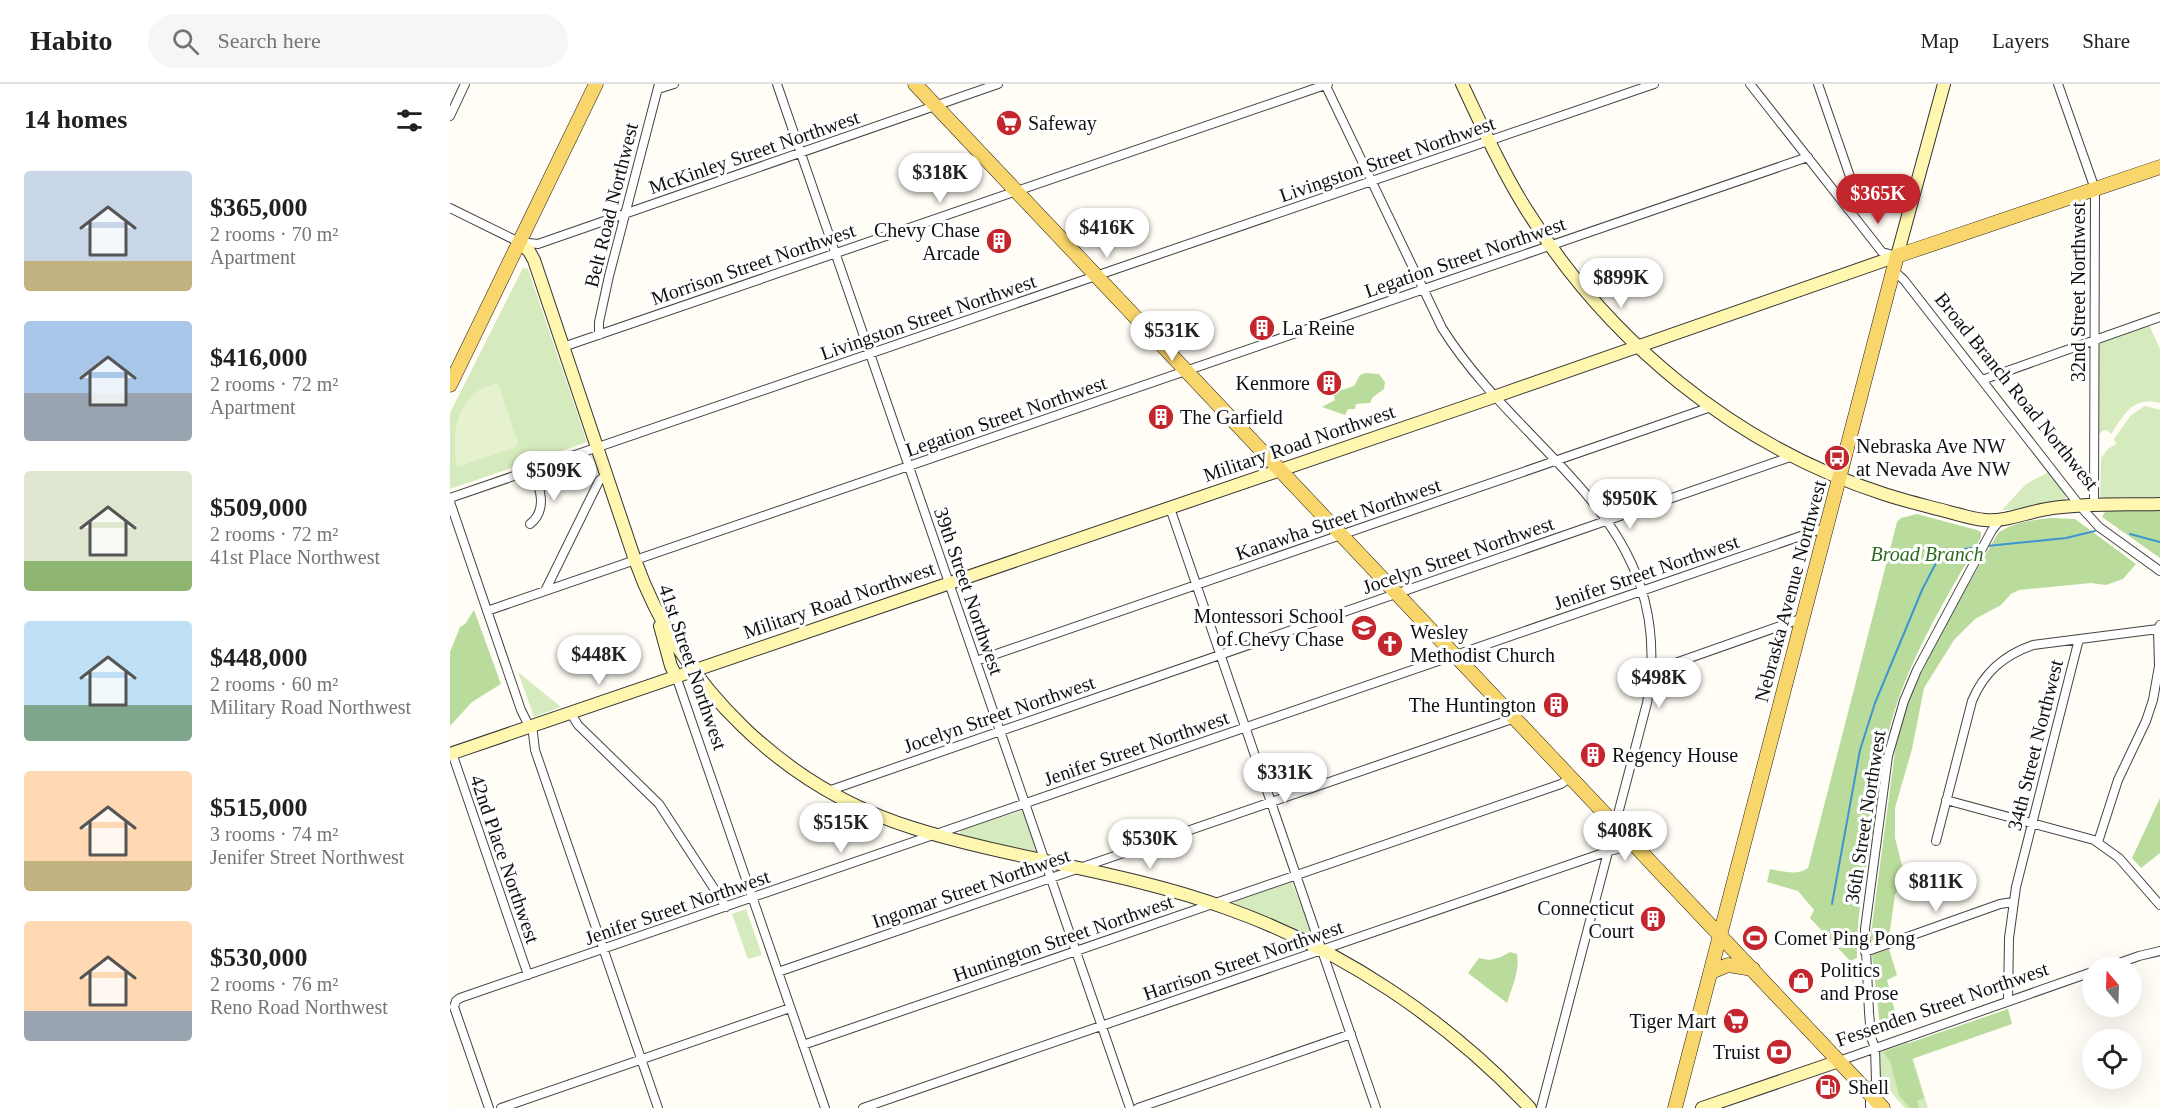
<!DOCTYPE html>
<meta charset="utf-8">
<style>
:root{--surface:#fff;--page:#f6f6f6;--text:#202124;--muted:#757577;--line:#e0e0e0;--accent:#c4262e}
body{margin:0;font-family:"Times New Roman",serif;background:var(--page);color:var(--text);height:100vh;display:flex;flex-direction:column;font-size:22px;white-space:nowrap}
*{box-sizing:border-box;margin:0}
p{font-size:20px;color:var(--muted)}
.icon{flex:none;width:33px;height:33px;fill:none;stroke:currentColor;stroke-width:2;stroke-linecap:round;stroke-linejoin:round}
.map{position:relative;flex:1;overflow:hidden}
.sheet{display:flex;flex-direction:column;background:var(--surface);width:450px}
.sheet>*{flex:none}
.needle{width:39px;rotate:341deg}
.fabs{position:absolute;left:1632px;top:873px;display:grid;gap:12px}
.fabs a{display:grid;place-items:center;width:60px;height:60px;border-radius:50%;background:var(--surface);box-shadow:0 6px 24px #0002;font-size:30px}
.price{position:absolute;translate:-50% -51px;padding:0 14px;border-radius:21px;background:#fff;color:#222;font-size:20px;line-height:39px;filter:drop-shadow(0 2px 3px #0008)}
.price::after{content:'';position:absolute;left:50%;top:36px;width:18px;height:14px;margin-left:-9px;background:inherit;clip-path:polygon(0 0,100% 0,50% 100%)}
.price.selected{background:var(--accent);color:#fff}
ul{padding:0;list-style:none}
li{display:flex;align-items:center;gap:18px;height:150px;padding:0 24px}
li span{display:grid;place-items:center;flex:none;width:168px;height:120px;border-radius:6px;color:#555}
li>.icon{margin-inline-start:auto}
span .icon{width:72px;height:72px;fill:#fffc;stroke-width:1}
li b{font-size:26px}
h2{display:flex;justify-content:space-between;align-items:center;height:72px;padding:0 24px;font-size:26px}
header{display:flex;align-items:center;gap:36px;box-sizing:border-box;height:84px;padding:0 30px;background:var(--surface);border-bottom:2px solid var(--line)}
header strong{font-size:28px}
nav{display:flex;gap:33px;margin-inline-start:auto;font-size:21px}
.search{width:420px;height:54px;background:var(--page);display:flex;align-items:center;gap:15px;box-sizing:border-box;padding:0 21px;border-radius:33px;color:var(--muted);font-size:22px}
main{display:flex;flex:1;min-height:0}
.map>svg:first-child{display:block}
.green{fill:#d5ebbd}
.forest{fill:#b9dc9c}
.pitch{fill:#e6f2cf}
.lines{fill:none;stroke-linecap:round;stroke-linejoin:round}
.stream{stroke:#3f96cf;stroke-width:2}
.street-casing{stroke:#444;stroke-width:10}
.secondary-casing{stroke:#333;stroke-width:14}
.primary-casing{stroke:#222;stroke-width:15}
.street{stroke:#fff;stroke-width:8}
.secondary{stroke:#fff6b0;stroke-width:12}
.primary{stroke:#f9d66b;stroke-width:14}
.labels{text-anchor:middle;stroke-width:6;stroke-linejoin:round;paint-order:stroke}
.poi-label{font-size:20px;fill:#111;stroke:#fff;text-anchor:start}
.street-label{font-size:20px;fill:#111;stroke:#fff}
.park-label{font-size:20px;font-style:italic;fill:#2f6b1f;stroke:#fff}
</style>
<header>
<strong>Habito</strong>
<div class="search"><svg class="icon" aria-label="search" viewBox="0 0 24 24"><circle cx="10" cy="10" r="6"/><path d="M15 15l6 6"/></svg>Search here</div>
<nav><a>Map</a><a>Layers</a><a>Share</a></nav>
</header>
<main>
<section class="sheet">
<h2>14 homes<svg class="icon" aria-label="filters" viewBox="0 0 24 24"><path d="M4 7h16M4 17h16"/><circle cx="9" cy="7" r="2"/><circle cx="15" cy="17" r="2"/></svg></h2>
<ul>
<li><span style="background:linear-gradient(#c9d6e8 75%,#c2b280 0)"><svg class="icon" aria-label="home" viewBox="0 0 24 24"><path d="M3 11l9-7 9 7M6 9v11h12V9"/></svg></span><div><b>$365,000</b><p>2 rooms · 70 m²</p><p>Apartment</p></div></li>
<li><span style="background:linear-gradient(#a9c7e8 60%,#9aa5b1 0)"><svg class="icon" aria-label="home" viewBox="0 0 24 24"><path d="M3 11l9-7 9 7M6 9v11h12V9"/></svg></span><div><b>$416,000</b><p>2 rooms · 72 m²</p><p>Apartment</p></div></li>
<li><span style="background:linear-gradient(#dfe7d0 75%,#8fb573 0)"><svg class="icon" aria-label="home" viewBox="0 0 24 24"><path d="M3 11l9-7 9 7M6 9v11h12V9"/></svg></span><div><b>$509,000</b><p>2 rooms · 72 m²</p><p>41st Place Northwest</p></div></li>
<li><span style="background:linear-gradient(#bfe0f5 70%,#7fa58c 0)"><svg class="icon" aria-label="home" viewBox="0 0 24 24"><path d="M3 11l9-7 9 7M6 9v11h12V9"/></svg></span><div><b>$448,000</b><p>2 rooms · 60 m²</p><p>Military Road Northwest</p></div></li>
<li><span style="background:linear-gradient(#ffd9b3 75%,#c2b280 0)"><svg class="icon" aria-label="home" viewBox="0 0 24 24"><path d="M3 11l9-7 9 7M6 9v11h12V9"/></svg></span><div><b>$515,000</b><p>3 rooms · 74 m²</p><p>Jenifer Street Northwest</p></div></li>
<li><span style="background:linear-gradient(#ffd9b3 75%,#9aa5b1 0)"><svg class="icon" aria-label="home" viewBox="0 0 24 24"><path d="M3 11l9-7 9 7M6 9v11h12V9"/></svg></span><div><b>$530,000</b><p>2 rooms · 76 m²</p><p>Reno Road Northwest</p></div></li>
</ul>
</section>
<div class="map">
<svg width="1710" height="1024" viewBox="0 0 1710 1024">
<rect width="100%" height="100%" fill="#fffdf5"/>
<!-- green -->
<path class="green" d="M 73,184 L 78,185 L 137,358 L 0,405 L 0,329 Z
M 1699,241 L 1710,265 L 1710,319 C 1682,312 1675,330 1661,350 L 1658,347 L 1654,346 L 1649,350 L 1649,261 L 1653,257 Z
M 1695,322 L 1710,326 L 1710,417 L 1650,416 L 1651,374 L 1658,365 L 1666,360 L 1664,355 L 1681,331 Z
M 1599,388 L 1616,411 L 1615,417 L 1575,425 L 1552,426 L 1576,400 Z
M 68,588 L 111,623 L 84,633 Z
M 571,727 L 574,729 L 586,766 L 585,769 L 511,752 L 510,749 L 511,746 Z
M 842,798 L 862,850 L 860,853 L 784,821 L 785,817 Z
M 296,825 L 312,871 L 298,875 L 282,830 Z
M 1458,958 L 1478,1024 L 1455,1024 L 1431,997 L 1429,970 L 1431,967 Z"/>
<!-- forest -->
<path class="forest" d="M 916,289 L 929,290 L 935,298 L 934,305 L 923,313 L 920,319 L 906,320 L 905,325 L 898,325 L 895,331 L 872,323 L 885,316 L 883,309 L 904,302 L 910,291 Z
M 1656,426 L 1710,427 L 1710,474 L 1652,433 Z
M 1467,430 L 1527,446 L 1531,448 L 1531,453 C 1496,515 1456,578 1439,647 C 1430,679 1430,711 1424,742 C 1416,786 1406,829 1407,874 L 1400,877 L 1360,834 L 1364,826 L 1348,807 L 1317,798 L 1320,785 C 1332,787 1348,792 1358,784 L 1447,438 L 1451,434 Z
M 1601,434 L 1625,435 L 1686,480 L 1673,495 L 1656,501 L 1641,499 L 1569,506 L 1561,510 L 1551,521 L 1525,535 L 1504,556 L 1474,604 L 1462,665 L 1445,724 L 1445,754 L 1455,793 L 1445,811 L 1439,853 L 1420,857 L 1447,652 L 1460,614 L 1489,551 L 1548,449 C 1563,438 1584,436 1601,434 Z
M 24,526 L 51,600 L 22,618 L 0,642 L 0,568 L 10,543 L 15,540 Z
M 1710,714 L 1710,769 L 1691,784 L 1682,774 Z
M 1439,865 L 1447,891 L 1437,896 L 1449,944 L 1431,951 L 1422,871 Z
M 1060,868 L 1067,870 C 1070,886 1062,904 1057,919 L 1018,889 L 1029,874 L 1039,876 L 1051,873 Z
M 1558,925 L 1562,940 L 1462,975 L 1474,1014 L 1467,1017 L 1469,1024 L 1460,1024 L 1449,1011 L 1440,977 L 1433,968 Z"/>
<!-- pitch -->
<path class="pitch" d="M 48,299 L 68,359 L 66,363 L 7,383 C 0,348 8,307 48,299 Z"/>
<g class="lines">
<!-- stream -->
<path class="stream" d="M 1680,450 L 1710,458
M 1537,462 L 1616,454 L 1645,447
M 1382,820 L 1410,666 L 1425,619 L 1472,506 L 1486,479 L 1508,466 L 1529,463"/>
<!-- street casing -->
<g class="street-casing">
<path id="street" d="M 327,0 L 680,1024
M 875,0 L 992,244 C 1074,375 1230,436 1197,619 L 1091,1024
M 1300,0 L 1432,168 L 1447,172
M 1368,0 L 1405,107 L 1405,117 L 1398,125
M 1608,0 L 1645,105 L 1644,422
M 208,5 L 224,0
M 0,32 L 15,0
M 0,124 L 69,158 L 88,160 L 548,0
M 1444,187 L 1454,196 L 1630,422 L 1649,443 L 1710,487
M 149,251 L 149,238 L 159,192 L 209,0
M 113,263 L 878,0
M 1532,296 L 1710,233
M 0,414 L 1204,0
M 0,418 L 71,626 L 79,642
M 720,424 L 926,1024
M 80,440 C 98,426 90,404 83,385
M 95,507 L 149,397 L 156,391
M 37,527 L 1358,73
M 526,577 L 1261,323
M 1201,585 L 1214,583 L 1353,534
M 226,592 L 375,1024
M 120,628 L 128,641 L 209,720 L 276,823
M 82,641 L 85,666 L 208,1024
M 2,669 L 78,891
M 378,707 L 1343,372
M 1496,716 L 1644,756 L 1669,774 L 1710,821
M 1486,757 L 1522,617 C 1534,588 1554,571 1583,561 L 1708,545 L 1710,541
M 1648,758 L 1668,696 L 1696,637 L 1703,616 L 1709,582 L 1708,545
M 1415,868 L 1550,820 L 1563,818
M 1655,884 L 1689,872 L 1710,867
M 328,888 L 1065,634
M 1558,917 L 1559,854 L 1566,803 L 1629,555
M 353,961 L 1111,700 L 1121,693
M 1389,977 L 1642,888
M 39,1024 L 4,923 L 6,917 L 10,914 L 1377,443
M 51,1024 L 340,924
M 413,1024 L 1159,767 L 1185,761
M 688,1024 L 901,950
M 1420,1024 L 1420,1010 L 1426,997 L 1425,964 L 1421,953 L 1419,928 L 1415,845 L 1438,672 L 1454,617 L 1467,586 L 1542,446 L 1551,435"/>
</g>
<!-- secondary casing -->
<g class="secondary-casing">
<path id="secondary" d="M 1012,0 C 1032,42 1051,85 1076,125 C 1158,257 1285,362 1434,410 C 1455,417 1477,422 1499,428 C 1511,431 1523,435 1535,436 C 1555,438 1577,428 1597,425 C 1634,419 1673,421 1710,420
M 69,158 L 79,167 L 84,176 L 185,476 C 230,602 334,704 463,744 C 565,776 675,787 776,824 C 892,865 996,935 1080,1024
M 210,542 L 221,582 L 226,592
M 0,670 L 1035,316 L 1447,172 L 1494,0
M 1252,1024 L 1389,977"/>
</g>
<!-- primary casing -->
<g class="primary-casing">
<path id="primary" d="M 465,0 L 1433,1024
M 0,301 L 146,0
M 1261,888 L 1278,881 L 1303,885
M 1225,1024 L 1447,172 L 1710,83"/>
</g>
<!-- street -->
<use href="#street" class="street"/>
<!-- secondary -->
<use href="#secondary" class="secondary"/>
<!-- primary -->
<use href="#primary" class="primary"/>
</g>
<!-- icons -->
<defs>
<g id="supermarket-disc" transform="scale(1.35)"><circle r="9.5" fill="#c4262e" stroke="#fff"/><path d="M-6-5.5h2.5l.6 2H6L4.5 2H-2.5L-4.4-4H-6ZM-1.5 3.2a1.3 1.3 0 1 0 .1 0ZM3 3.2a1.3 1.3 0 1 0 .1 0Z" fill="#fff"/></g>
<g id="building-disc" transform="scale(1.35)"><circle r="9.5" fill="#c4262e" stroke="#fff"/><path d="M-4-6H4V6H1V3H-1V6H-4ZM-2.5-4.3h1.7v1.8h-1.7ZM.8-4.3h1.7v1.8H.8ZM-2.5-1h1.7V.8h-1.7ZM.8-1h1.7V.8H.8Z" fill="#fff"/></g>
<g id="bus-disc" transform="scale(1.35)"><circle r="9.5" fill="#c4262e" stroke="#fff"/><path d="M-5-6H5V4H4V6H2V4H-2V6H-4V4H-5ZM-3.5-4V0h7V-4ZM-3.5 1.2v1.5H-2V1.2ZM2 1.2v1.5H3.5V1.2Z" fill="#fff"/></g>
<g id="school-disc" transform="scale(1.35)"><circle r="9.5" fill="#c4262e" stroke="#fff"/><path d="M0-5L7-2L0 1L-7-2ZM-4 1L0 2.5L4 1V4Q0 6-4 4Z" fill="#fff"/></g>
<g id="church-disc" transform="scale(1.35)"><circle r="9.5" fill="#c4262e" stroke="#fff"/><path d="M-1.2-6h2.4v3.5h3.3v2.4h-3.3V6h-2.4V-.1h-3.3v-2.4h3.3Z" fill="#fff"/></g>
<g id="stadium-disc" transform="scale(1.35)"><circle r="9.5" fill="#c4262e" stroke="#fff"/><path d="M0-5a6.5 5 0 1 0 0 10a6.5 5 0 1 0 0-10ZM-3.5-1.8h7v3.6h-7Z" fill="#fff"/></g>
<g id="shop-disc" transform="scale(1.35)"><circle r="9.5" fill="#c4262e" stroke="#fff"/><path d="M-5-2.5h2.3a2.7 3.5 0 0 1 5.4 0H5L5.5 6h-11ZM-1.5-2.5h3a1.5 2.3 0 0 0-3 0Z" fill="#fff"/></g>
<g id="bank-disc" transform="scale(1.35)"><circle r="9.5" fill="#c4262e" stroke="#fff"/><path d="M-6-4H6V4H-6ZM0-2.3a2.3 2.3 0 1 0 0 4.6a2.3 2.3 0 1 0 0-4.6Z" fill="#fff"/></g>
<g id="fuel-disc" transform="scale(1.35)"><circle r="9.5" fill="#c4262e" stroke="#fff"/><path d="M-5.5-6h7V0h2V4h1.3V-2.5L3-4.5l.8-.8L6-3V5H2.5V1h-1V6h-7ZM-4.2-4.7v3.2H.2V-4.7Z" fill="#fff"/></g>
</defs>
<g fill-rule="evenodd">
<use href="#supermarket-disc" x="559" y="39"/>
<use href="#building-disc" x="549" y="157"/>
<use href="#building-disc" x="812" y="244"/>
<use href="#building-disc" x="879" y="299"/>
<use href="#building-disc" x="711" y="333"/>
<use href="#bus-disc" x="1387" y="374"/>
<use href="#school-disc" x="914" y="544"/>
<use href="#church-disc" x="940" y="560"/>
<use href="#building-disc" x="1106" y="621"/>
<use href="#building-disc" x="1143" y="671"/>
<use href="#building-disc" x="1203" y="835"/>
<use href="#stadium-disc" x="1305" y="854"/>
<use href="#shop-disc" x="1351" y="897"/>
<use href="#supermarket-disc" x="1286" y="937"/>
<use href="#bank-disc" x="1329" y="968"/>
<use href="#fuel-disc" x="1378" y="1003"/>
</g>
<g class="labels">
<!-- poi labels -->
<g class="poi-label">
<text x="578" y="46">Safeway</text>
<text x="530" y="153" text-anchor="end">Chevy Chase<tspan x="530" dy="23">Arcade</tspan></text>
<text x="832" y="251">La Reine</text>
<text x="860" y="306" text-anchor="end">Kenmore</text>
<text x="730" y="340">The Garfield</text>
<text x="1406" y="369">Nebraska Ave NW<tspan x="1406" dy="23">at Nevada Ave NW</tspan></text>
<text x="894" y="539" text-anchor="end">Montessori School<tspan x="894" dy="23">of Chevy Chase</tspan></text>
<text x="960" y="555">Wesley<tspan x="960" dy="23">Methodist Church</tspan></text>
<text x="1086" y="628" text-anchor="end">The Huntington</text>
<text x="1162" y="678">Regency House</text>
<text x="1184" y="831" text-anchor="end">Connecticut<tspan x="1184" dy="23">Court</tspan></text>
<text x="1324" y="861">Comet Ping Pong</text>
<text x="1370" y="893">Politics<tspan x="1370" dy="23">and Prose</tspan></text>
<text x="1266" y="944" text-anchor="end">Tiger Mart</text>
<text x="1310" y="975" text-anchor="end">Truist</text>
<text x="1398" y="1010">Shell</text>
</g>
<!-- street labels -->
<g class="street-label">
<text transform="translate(304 68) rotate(-19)" y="7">McKinley Street Northwest</text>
<text transform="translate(937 75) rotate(-19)" y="7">Livingston Street Northwest</text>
<text transform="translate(161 121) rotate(-76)" y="7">Belt Road Northwest</text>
<text transform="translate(1015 173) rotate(-19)" y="7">Legation Street Northwest</text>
<text transform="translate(303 180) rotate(-19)" y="7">Morrison Street Northwest</text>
<text transform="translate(1628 208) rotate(-90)" y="7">32nd Street Northwest</text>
<text transform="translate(478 233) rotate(-19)" y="7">Livingston Street Northwest</text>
<text transform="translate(1567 307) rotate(51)" y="7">Broad Branch Road Northwest</text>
<text transform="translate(556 332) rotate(-19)" y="7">Legation Street Northwest</text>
<text transform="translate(849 359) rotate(-19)" y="7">Military Road Northwest</text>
<text transform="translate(888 435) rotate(-19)" y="7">Kanawha Street Northwest</text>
<text transform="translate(1008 471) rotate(-19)" y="7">Jocelyn Street Northwest</text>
<text transform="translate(1196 488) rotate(-19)" y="7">Jenifer Street Northwest</text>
<text transform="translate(519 507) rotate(71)" y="7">39th Street Northwest</text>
<text transform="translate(1340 507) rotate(-75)" y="7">Nebraska Avenue Northwest</text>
<text transform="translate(389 516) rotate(-19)" y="7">Military Road Northwest</text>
<text transform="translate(243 583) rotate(71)" y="7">41st Street Northwest</text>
<text transform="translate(549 630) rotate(-19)" y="7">Jocelyn Street Northwest</text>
<text transform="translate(1585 661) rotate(-76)" y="7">34th Street Northwest</text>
<text transform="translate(686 664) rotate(-19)" y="7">Jenifer Street Northwest</text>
<text transform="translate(1415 733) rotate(-81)" y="7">36th Street Northwest</text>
<text transform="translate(55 775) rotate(71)" y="7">42nd Place Northwest</text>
<text transform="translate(521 804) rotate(-19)" y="7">Ingomar Street Northwest</text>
<text transform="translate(227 823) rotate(-19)" y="7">Jenifer Street Northwest</text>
<text transform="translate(613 854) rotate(-19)" y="7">Huntington Street Northwest</text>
<text transform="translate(793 876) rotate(-19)" y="7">Harrison Street Northwest</text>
<text transform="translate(1492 920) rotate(-19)" y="7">Fessenden Street Northwest</text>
</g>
<!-- park labels -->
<g class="park-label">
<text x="1477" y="477">Broad Branch</text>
</g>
</g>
</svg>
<div class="fabs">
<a><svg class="needle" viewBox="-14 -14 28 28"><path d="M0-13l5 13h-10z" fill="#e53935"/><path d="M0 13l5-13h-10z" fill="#757577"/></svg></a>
<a><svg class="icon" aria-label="locate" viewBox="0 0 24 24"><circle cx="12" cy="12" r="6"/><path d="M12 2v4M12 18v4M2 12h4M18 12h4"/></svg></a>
</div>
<b class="price" style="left:490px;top:120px">$318K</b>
<b class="price selected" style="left:1428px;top:141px">$365K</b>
<b class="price" style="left:657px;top:175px">$416K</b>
<b class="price" style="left:1171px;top:225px">$899K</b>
<b class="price" style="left:722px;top:278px">$531K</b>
<b class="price" style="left:104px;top:418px">$509K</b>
<b class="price" style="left:1180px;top:446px">$950K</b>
<b class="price" style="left:149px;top:602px">$448K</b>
<b class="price" style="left:1209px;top:625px">$498K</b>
<b class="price" style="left:835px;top:720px">$331K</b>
<b class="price" style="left:391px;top:770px">$515K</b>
<b class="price" style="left:1175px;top:778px">$408K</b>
<b class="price" style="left:700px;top:786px">$530K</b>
<b class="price" style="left:1486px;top:829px">$811K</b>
</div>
</main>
